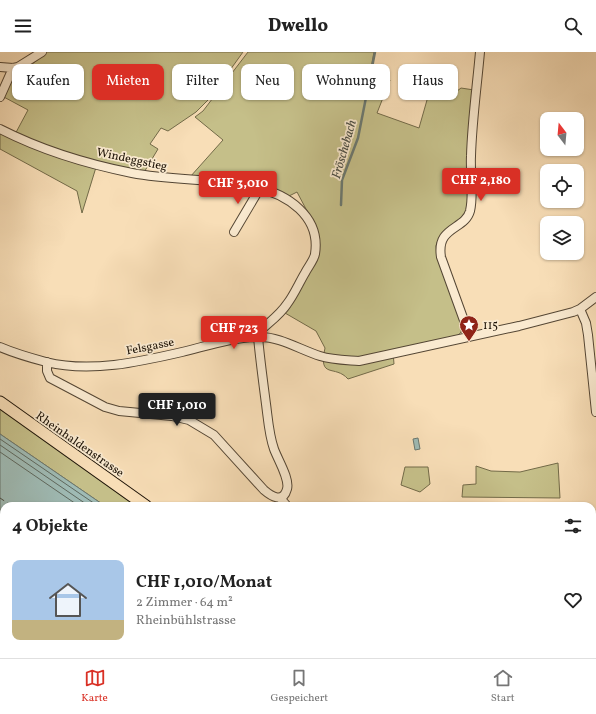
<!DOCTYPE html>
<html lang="de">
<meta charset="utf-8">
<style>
:root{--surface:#fff;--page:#f2f2f2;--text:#222;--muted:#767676;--line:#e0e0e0;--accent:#d93025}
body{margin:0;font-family:Vollkorn,serif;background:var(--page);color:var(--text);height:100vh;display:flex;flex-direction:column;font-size:15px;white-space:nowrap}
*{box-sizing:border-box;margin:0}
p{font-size:13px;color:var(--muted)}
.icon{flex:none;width:22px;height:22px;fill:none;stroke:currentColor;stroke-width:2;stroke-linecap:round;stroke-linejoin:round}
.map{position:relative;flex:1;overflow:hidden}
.sheet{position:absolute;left:0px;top:450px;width:596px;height:156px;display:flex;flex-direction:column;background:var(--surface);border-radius:12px 12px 0 0;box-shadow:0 1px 3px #0004}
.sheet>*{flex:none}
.banner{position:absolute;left:12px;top:12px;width:572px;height:36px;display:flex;gap:8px}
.needle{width:26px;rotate:344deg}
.tools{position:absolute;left:540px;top:60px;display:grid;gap:8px}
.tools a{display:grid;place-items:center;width:44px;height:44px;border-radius:8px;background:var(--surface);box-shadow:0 1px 3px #0004;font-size:20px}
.price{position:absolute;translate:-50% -34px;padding:0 9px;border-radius:4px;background:var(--accent);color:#fff;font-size:13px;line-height:26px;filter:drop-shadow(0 1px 2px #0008)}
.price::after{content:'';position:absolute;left:50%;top:24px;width:12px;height:9px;margin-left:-6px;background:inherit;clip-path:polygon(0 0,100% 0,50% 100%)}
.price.current{background:#222;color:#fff}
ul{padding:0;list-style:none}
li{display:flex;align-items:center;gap:12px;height:100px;padding:0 12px}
li span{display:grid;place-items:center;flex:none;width:112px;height:80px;border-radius:8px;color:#555}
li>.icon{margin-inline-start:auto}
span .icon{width:48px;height:48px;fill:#fffc;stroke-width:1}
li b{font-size:17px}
h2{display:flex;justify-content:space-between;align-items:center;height:48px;padding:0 12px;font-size:17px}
.tag{padding:0 14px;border-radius:8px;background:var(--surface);box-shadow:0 1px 3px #0004;font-size:14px;line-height:36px}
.tag.current{background:var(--accent);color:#fff}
header{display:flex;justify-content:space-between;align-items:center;height:52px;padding:0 12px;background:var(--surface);font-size:18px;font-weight:800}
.dock{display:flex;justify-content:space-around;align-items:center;height:56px;border-top:1px solid var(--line);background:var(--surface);font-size:11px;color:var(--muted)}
.dock a{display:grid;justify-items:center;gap:2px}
.dock .current{color:var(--accent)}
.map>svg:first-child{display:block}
.green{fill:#c5bf89;stroke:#726a48}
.water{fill:#9fbbb5;stroke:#6b7870}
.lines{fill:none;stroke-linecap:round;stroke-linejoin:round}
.shore{stroke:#5e685e;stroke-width:1}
.stream{stroke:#6b7870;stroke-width:2.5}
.ferry{stroke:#4b4e45;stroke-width:1;stroke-dasharray:5 4;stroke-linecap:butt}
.minor-casing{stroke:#544634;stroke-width:10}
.major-casing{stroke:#1e1408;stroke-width:13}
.minor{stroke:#faead0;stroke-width:8}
.major{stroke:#f8deb7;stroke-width:11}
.rail-casing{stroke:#1e1408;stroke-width:4}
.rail{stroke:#faead0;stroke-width:2.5;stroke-dasharray:8;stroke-linecap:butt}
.labels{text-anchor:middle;stroke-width:3.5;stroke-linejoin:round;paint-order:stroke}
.street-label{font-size:12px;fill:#1e1408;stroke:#faead0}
.poi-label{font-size:12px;fill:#1e1408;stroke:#faead0;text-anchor:start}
.water-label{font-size:13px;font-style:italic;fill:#4b4e45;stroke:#faead0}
</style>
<header><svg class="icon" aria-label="menu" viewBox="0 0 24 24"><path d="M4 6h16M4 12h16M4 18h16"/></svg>Dwello<svg class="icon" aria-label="search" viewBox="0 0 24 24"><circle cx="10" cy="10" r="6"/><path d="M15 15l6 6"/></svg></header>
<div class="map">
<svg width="596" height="606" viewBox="0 0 596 606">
<rect width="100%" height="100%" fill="#f8deb7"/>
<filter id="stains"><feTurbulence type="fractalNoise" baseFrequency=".005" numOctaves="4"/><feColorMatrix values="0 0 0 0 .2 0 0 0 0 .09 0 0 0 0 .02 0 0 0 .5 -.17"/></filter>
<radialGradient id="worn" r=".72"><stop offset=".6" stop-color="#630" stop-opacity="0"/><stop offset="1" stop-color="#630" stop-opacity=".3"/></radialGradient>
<!-- green -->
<path class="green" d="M 47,0 L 243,0 L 210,46 L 196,60 L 168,79 L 161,76 L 150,92 L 158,97 L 143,122 L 97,112 L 82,161 L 77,139 L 0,97 L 0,80 L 13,86 L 28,58 L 2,44 L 15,19 L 30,14 Z
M 248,0 L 374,0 L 370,21 L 390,28 L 377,61 L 419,76 L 429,41 L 452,43 L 461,36 L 474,38 L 467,158 C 460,171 438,182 436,194 C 436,197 437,201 437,204 L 462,270 L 461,280 L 456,286 L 393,300 L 394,312 L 348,327 C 335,312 318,328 325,296 L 316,279 L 285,261 L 318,199 L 315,174 L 297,140 L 287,145 L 190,125 L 223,88 L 195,65 L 203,59 Z
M 0,356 L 140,454 L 105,454 L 0,382 Z
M 558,411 L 560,446 L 462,445 L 463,433 L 476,432 L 476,414 L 491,419 L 520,420 Z
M 405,415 L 428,415 L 430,432 L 420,440 L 401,433 Z"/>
<!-- water -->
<path class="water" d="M 0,382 L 105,454 L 4,454 L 4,531 L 0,529 Z
M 418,386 L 420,397 L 415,398 L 413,387 Z
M 135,602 L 495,602 L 513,606 L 141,606 Z"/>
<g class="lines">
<!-- shore -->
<path class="shore" d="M 0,387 L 98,454
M 0,393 L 89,454
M 0,400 L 79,454"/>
<!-- stream -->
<path class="stream" d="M 341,153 L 342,128 L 358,86 L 375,0"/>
<!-- ferry -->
<path class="ferry" d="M 0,446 L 12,454
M 289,602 L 298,606"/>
<!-- minor casing -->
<g class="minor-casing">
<path id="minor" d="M 0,15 L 13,16 L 18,15 L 42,0
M 0,45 L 13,16
M 0,77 C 41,98 87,112 132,121 C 173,129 215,126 255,135 C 287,142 321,164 315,202 C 314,208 308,215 305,221 C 299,231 294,243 287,252 C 280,263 268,271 259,280 L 258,285 C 260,307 263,329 266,352 C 268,367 269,383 274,397 C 278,408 290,427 287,437 C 283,452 271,444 264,438 L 214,383 L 189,368 L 172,364 L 119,359 L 105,355 L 50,326 L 47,319 L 47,310
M 234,180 L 260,136
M 580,257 L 586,271 L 588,283 L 596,360
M 467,285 L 466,274 L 441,205 C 436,174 465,178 470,159 C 474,142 470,122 471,104 C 472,69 477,34 480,0
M 0,295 C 14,301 31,306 46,310 C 90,321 139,310 182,300 C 207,294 233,285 259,285 C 278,284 301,298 320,304 C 332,308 346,308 359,309 L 519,274 L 573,260 L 580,257 L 596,245
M 280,446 L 287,454"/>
</g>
<!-- major casing -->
<g class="major-casing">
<path id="major" d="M 0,350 L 146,454
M 0,560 L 4,563
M 592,594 L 596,595
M 61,602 L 66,606"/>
</g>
<!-- minor -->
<use href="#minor" class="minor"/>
<!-- major -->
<use href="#major" class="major"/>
<!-- rail casing -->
<g class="rail-casing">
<path id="rail" d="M 0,592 L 4,594
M 15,602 L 21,606"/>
</g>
<!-- rail -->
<use href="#rail" class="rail"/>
</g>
<!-- icons -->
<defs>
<g id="sight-pin" transform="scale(1)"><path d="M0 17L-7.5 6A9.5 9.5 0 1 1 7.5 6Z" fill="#8f2418" stroke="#faead0"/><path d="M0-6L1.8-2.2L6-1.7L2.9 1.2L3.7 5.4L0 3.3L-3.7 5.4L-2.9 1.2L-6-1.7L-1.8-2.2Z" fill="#fff"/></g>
</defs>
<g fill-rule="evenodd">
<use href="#sight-pin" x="469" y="273"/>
</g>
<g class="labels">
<!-- street labels -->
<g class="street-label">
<text transform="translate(132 107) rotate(12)" y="4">Windeggstieg</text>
<text transform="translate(150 294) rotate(-11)" y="4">Felsgasse</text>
<text transform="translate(80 392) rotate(35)" y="4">Rheinhaldenstrasse</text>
</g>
<!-- poi labels -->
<g class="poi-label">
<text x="483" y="277">115</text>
</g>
<!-- water labels -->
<g class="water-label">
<text transform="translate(343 97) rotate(-74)" y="5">Fröschebach</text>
</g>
</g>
<rect width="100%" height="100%" filter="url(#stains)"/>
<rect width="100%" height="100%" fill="url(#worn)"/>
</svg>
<div class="tools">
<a><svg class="needle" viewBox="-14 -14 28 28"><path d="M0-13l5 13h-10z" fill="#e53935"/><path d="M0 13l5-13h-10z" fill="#767676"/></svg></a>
<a><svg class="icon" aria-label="locate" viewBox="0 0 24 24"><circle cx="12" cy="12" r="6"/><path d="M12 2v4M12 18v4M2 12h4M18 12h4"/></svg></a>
<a><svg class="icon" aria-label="layers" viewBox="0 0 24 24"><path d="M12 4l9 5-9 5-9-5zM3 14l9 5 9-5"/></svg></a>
</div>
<b class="price" style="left:481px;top:150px">CHF 2,180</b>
<b class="price" style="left:238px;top:153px">CHF 3,010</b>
<b class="price" style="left:234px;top:298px">CHF 723</b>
<b class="price current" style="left:177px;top:375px">CHF 1,010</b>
<div class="banner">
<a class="tag">Kaufen</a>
<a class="tag current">Mieten</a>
<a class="tag">Filter</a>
<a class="tag">Neu</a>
<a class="tag">Wohnung</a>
<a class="tag">Haus</a>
</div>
<section class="sheet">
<h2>4 Objekte<svg class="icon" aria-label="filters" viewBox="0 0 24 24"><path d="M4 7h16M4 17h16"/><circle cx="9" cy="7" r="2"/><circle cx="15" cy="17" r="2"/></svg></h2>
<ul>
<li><span style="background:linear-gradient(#a9c7e8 75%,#c2b280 0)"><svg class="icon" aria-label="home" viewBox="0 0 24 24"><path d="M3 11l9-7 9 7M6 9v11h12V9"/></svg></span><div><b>CHF 1,010/Monat</b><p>2 Zimmer · 64 m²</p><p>Rheinbühlstrasse</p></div><svg class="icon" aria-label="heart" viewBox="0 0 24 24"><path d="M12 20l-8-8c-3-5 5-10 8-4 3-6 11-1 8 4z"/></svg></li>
</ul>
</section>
</div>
<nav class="dock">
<a class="current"><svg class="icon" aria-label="map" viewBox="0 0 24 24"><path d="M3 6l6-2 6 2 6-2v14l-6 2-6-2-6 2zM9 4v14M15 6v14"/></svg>Karte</a>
<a><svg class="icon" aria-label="saved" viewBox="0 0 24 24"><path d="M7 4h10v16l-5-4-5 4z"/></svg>Gespeichert</a>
<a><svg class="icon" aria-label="home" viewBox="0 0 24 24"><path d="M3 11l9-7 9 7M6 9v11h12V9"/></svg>Start</a>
</nav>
